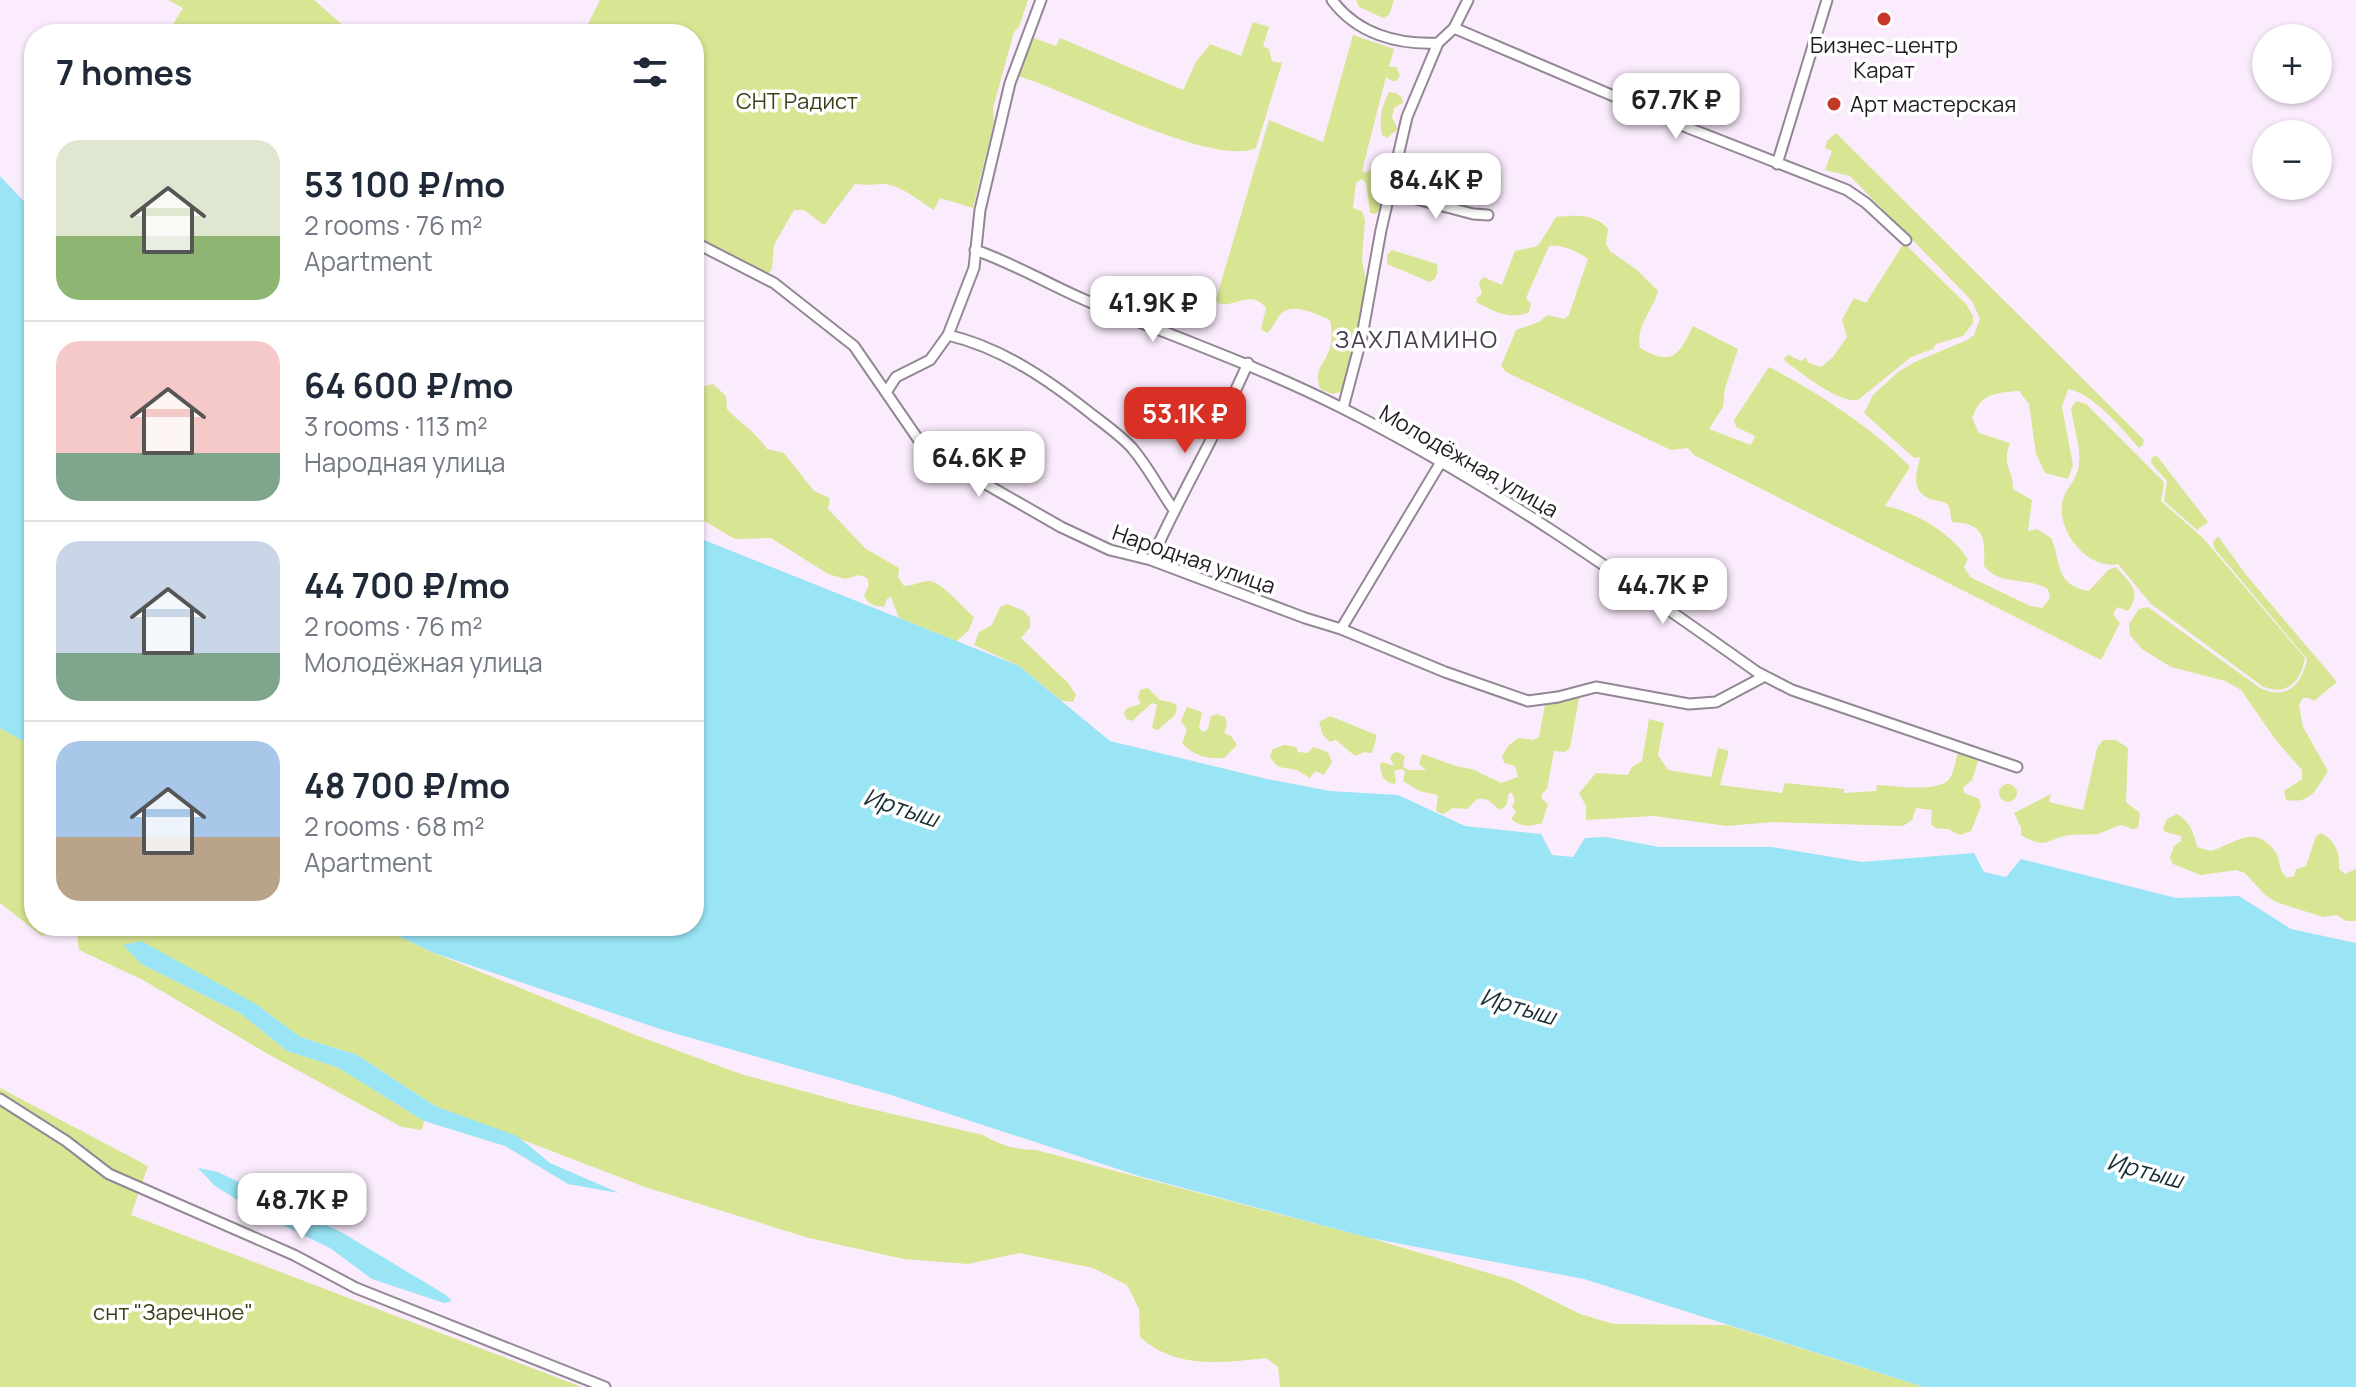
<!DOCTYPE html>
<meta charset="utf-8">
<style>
:root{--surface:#fff;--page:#f6f6f7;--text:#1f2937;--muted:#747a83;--line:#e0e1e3;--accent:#d93025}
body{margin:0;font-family:Manrope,sans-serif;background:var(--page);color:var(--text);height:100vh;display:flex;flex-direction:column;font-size:30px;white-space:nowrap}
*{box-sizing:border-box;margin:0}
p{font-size:26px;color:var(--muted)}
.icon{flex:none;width:44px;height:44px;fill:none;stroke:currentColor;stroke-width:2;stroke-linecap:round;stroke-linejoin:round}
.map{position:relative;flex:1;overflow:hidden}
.drawer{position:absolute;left:24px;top:24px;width:680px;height:912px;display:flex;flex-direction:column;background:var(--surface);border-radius:32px;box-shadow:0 2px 6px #0004}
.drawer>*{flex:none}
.fabs{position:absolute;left:2252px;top:24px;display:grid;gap:16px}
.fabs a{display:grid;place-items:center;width:80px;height:80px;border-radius:50%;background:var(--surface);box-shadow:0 2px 6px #0004;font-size:40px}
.price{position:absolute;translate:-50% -68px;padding:0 18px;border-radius:16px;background:#fff;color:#222;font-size:26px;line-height:52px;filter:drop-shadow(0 2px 4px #0008)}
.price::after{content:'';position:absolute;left:50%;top:48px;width:24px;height:18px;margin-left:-12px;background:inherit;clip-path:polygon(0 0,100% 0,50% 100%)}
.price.on{background:var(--accent);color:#fff}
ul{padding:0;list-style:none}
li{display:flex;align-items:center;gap:24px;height:200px;padding:0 32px}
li+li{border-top:2px solid var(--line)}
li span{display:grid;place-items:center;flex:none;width:224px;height:160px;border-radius:24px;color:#555}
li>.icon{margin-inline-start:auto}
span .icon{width:96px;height:96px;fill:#fffc;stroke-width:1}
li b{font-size:34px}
h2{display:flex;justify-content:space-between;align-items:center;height:96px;padding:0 32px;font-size:34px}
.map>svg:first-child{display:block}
.green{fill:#d8e593}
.water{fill:#99e4f5}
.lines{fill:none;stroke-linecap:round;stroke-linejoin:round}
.street-casing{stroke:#938695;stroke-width:13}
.street{stroke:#fff;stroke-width:9}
.poi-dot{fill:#c53827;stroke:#fff;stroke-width:3}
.labels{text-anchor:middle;stroke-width:7;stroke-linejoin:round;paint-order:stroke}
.poi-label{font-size:22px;fill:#211c22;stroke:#fff}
.park-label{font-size:22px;fill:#3b4116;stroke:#fff}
.street-label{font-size:22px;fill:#211c22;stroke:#fff}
.neighbourhood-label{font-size:24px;letter-spacing:2px;fill:#493d4b;stroke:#fff}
.water-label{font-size:24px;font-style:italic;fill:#172f35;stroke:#fff}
</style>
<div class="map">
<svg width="2356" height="1387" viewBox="0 0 2356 1387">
<rect width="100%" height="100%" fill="#fbecfd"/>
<!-- green -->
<path class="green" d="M 168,0 L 314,0 L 353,34 L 157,34 L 159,30 L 173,24 L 183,8 Z
M 600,0 L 1028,0 L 1019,27 L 1014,32 L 993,108 L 994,122 L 973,208 L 940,198 L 934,210 C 919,201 899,183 881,184 C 871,185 865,185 855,184 L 824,225 L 804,210 L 794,210 L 774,245 L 772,269 L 767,275 L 694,236 L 694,34 L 583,34 Z
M 1356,0 L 1394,0 L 1389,15 L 1383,18 L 1359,7 Z
M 1253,22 L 1269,27 L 1263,46 L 1269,49 L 1272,61 L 1282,63 L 1256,148 C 1212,168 1067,90 1018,76 L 1031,37 L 1056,46 L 1060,38 L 1183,90 L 1196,62 L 1210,44 L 1241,56 Z
M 1353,35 L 1394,49 L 1389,67 L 1396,67 L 1400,75 L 1397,81 L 1392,81 L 1386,77 L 1362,171 L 1366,173 L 1372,168 L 1381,166 L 1386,182 L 1382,210 L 1375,214 L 1370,213 L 1366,183 L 1362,179 L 1356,183 L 1353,208 L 1362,211 L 1365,220 L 1362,259 L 1366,282 L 1359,334 L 1344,391 L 1333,394 L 1320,389 C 1314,369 1321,369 1328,353 C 1333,343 1332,331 1330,320 C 1318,315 1296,303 1283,312 C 1277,316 1273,329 1267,333 L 1261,329 L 1266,308 C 1251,288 1235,309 1217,303 L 1216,299 L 1269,120 L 1323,142 Z
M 1389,92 L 1396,93 L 1402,97 L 1403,103 L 1394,108 L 1392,117 L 1398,129 L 1387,138 L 1382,135 C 1379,118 1381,108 1389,92 Z
M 1836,133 L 2144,440 L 2143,445 L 2139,448 C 2122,429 2093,393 2068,389 L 2062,407 L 2073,465 L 2068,479 L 2045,473 L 2036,454 L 2029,404 L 2019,391 C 1995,393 1981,393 1972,418 L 1979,433 L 2010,443 C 2001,466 2013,468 2013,489 L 2032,500 L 2028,531 L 2037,529 L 2051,538 C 2062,563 2054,585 2089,591 L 2108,570 L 2116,567 C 2131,585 2142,589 2128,611 L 2117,607 L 2113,614 L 2120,623 L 2101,660 L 1694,455 L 1688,448 L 1671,450 L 1506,372 L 1501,366 L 1516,330 L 1539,322 L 1548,315 L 1564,319 L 1569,315 L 1588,259 C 1579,252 1560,243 1549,246 L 1526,298 L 1531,304 L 1529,312 C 1511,321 1493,311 1476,302 L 1477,298 L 1482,294 L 1479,283 L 1483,277 L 1502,285 L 1515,251 L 1538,246 L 1556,217 C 1574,215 1596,213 1608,229 L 1606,244 L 1610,251 L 1637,270 L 1658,291 C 1653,311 1635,326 1640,348 C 1672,366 1678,357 1693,326 L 1738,349 L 1725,388 L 1723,407 L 1709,429 L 1751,445 L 1755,436 L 1736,427 L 1734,420 L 1769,367 C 1812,389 1878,431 1910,467 L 1885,506 C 1914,511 1951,533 1968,559 L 1964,567 L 1970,577 L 2030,606 L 2042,608 L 2050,598 L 2048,589 C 2027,576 2001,587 1984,566 C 1985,537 1985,524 1952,522 C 1950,517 1951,507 1947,504 C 1942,500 1933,501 1928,498 C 1910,489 1917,472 1920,457 L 1914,458 L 1864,413 L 1873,395 L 1898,372 L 1915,362 L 1967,340 L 1974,335 L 1980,319 L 1972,301 L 1850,176 L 1825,170 L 1832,151 L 1825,148 L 1827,141 Z
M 1904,243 L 1966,304 L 1973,316 L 1973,323 L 1963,336 L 1936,344 L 1933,349 L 1911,357 L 1858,400 C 1840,404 1801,373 1785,361 L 1784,358 L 1789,355 L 1801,361 L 1806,358 L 1809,363 L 1821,367 L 1832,358 L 1847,337 L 1842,320 L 1854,298 L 1866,303 Z
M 1392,250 L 1437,264 C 1438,272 1438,278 1430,282 L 1387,264 L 1387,255 Z
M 713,384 L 726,396 L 727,409 C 741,424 756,432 767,449 L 784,453 L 814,491 L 830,498 L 828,509 L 866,549 L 899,568 L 898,577 L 904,586 C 913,586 921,581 929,581 C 941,581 964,609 974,617 L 969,630 L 957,641 L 899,618 L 891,597 L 887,599 L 884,607 C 874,606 867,604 864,595 L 869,585 L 867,578 L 859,575 L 845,579 L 828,574 L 771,538 L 735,539 L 694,515 L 694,398 L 700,399 L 704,395 L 702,387 Z
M 2076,401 L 2086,404 L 2164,482 L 2161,501 L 2203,538 L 2305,658 C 2301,682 2286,697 2262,686 L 2151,604 L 2118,564 C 2088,570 2058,533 2062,504 C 2064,490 2075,482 2078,470 C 2083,451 2073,427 2071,408 Z
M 2157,456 L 2208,522 L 2197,530 L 2164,501 L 2167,481 L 2151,463 L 2152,457 Z
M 2218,536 L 2247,576 L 2337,682 L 2314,701 L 2309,698 L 2303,698 L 2299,705 L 2303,727 L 2328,771 C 2315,791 2311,804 2286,800 L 2284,791 L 2302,779 L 2302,770 L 2275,739 L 2241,690 L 2225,681 L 2171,667 L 2142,649 L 2130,635 L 2129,624 L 2139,609 L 2148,607 L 2260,688 C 2286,701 2302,685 2307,659 L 2214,548 L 2213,542 Z
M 1007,604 L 1024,611 L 1030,618 L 1030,627 L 1021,638 L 1068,683 L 1076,695 L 1073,702 L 1062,701 L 1019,666 L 974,645 L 979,632 L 992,625 L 1000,607 Z
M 1148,688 L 1160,700 L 1173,703 L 1177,706 L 1175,715 L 1158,730 L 1152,728 L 1157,705 L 1152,703 L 1132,721 L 1126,719 L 1124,713 L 1127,708 L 1141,704 L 1138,698 L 1140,690 Z
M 1580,693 L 1570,748 L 1565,752 L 1554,751 L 1547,789 L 1542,794 L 1542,799 L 1548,804 L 1542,823 C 1531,827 1520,827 1511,819 L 1516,812 L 1512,806 L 1515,801 L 1512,793 L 1509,793 L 1506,806 L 1499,810 C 1490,802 1490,798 1477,799 L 1467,809 L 1453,808 L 1443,814 L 1436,811 L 1438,795 L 1419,791 L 1403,781 L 1405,772 L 1402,769 L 1394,771 L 1396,781 L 1395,784 C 1383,782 1381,775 1380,764 L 1382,762 L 1394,766 L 1390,758 L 1392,754 L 1397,752 L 1405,756 L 1403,767 L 1409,770 L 1426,770 L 1419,764 L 1422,754 L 1459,767 L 1472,769 L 1501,783 L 1518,777 L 1515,766 L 1504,763 L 1502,756 L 1508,746 L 1518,738 L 1533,740 L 1539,737 L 1545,704 Z
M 1187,707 L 1202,712 L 1199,728 L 1203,732 L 1208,729 L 1211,716 L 1217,714 L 1225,717 L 1227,725 L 1224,733 L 1231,736 L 1237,745 L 1224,758 C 1207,759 1194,756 1182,743 L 1187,730 L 1181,721 Z
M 1330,716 L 1377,735 L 1372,753 L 1364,752 L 1355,756 L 1336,740 L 1330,742 L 1323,735 L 1319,722 Z
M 1649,719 L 1664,723 L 1658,755 L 1668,770 L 1711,777 L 1718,748 L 1729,751 L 1720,785 L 1782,793 L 1785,783 L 1844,789 L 1844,793 L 1876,791 L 1877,785 C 1895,786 1941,793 1950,778 C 1955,770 1956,757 1959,748 L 1980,755 L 1972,780 L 1963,788 L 1964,793 L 1979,799 L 1981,806 L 1971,831 L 1960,835 L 1948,829 L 1935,828 L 1931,824 L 1932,810 L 1916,808 L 1912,820 L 1903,826 L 1773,822 L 1727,826 L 1654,816 L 1586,820 L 1586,806 L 1579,793 L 1596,773 L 1628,775 L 1632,767 L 1642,761 Z
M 0,728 L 34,747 L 34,880 L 30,883 L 29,900 L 34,904 L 34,926 L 55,928 L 42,936 L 0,903 Z
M 2103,740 L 2116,740 L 2128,748 L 2126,802 L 2140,813 L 2138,828 L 2132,829 L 2122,825 C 2113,827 2105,832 2097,834 C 2088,835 2079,834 2070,835 C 2047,838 2048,851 2021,835 L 2021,828 L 2014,813 L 2051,794 L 2049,802 L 2083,810 L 2097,748 Z
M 1284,745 L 1296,747 L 1298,752 L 1308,753 L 1313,747 L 1328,752 L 1332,762 L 1324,775 L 1315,771 L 1310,778 C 1306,776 1302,773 1298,771 C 1284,765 1279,773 1270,756 L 1273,749 Z
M1999 793a9 9 0 1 1 18 0a9 9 0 1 1-18 0Z
M 2177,814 C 2190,821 2194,834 2197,847 L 2211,851 C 2233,845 2253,823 2274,850 C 2282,860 2276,867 2287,878 L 2294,876 L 2296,869 L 2306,866 L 2316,836 L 2321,833 C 2336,840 2340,854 2339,869 L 2345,874 L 2356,869 L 2356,921 L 2346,921 L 2337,915 L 2323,917 L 2276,902 L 2265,895 L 2245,873 L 2236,870 L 2200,875 L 2173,864 L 2170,858 L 2174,846 L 2181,841 L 2181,836 L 2165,832 L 2163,828 L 2167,819 Z
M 76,926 L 145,926 L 162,930 L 166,926 L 377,926 L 434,953 L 638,1036 L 741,1074 L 854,1105 L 983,1135 C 1000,1145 1016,1150 1036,1150 L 1370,1238 L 1512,1280 L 1580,1314 L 1614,1324 L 1727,1325 L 1924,1387 L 1280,1387 L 1278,1367 L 1266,1358 C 1221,1363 1175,1369 1140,1337 L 1139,1309 L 1127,1285 L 1093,1268 L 1019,1253 L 968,1264 L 904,1259 L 809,1238 L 645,1187 L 435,1106 L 357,1055 L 300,1037 L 256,1004 L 141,964 L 240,1013 L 287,1051 L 337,1067 L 424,1121 L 422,1130 L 402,1127 L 268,1054 L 143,980 L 79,950 Z
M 0,1088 L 148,1166 L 131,1215 L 582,1387 L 0,1387 Z"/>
<!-- water -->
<path class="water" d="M 0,176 L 34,212 L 34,747 L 0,728 Z
M 694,536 L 1019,666 L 1110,741 L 1267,779 L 1330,791 L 1398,795 L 1465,826 L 1541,834 L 1552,855 L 1573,857 L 1585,838 L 1606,837 L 1659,847 L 1772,847 L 1862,862 L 1974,853 L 1984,872 L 2006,877 L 2021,859 L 2176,898 L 2239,896 L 2291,929 L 2356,943 L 2356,1387 L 1924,1387 L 1584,1279 L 1370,1238 L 1139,1176 L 891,1095 L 663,1030 L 434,953 L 377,926 L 694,926 Z
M 141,941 L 256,1004 L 300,1037 L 357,1055 L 435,1106 L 517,1136 L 550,1163 L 619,1193 L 568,1184 L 505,1146 L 424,1121 L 337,1067 L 287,1051 L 240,1013 L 141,964 L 123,945 Z
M 198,1168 L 218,1172 L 341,1232 L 446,1295 L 452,1301 L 444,1303 L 372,1279 L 330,1248 L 260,1214 L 215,1186 Z"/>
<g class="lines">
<!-- street casing -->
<g class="street-casing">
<path id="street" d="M 1332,0 C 1357,34 1398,45 1438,43
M 1454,28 L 1691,129 L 1847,190 L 1866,203 L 1906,240
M 1777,164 L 1827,0
M 1390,192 L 1473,214 L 1488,215
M 694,242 L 774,283 L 854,346 L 918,439 L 956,467 L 1061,527 L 1110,550 L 1151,560 L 1305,618 L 1341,629 L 1445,672 L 1528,701 L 1558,697 L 1596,687 L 1689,704 L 1716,702 L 1765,676
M 975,250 C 1013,263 1048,284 1085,300 C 1171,336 1259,366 1342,408 C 1489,482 1623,577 1757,672 L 1792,690 L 2017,767
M 948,335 C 1003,348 1050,381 1094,416 C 1107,426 1121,436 1132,448 C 1149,468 1159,489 1174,510
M 887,391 L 896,377 L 930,360 L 948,335 L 974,268 L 980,210 L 1010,83 L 1041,0
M 1343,408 L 1362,336 L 1381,230 L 1407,117 L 1438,43 L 1454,28 L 1468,0
M 1151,560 C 1181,493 1219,430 1248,363
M 1341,629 L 1441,462
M 0,1099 L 66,1141 L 109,1174 L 294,1255 L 356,1288 L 605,1387"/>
</g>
<!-- street -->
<use href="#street" class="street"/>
</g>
<!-- markers -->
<g class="poi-dot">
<circle cx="1884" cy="19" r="8"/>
<circle cx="1834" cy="104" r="8"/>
</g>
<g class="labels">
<!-- poi labels -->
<g class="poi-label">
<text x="1884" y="53">Бизнес-центр<tspan x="1884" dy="25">Карат</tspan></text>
<text x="1850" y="112" text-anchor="start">Арт мастерская</text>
</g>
<!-- park labels -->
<g class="park-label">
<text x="797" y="109">СНТ Радист</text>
<text x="173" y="1320">снт "Заречное"</text>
</g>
<!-- street labels -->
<g class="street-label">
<text transform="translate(1469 461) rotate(30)" y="8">Молодёжная улица</text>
<text transform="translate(1194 559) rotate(19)" y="8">Народная улица</text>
</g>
<!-- neighbourhood labels -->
<g class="neighbourhood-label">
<text x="1417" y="348">ЗАХЛАМИНО</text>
</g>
<!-- water labels -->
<g class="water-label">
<text transform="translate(901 808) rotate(18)" y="8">Иртыш</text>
<text transform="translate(1518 1007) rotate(16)" y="8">Иртыш</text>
<text transform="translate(2145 1171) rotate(15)" y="8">Иртыш</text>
</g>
</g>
</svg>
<div class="fabs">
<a>+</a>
<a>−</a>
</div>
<b class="price" style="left:1676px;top:141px">67.7K ₽</b>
<b class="price" style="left:1436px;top:221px">84.4K ₽</b>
<b class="price" style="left:1153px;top:344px">41.9K ₽</b>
<b class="price on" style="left:1185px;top:455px">53.1K ₽</b>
<b class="price" style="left:979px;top:499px">64.6K ₽</b>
<b class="price" style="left:1663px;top:626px">44.7K ₽</b>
<b class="price" style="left:302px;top:1241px">48.7K ₽</b>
<section class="drawer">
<h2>7 homes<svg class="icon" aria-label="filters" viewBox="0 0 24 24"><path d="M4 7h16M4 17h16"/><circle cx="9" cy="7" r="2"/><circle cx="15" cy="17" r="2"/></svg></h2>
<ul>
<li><span style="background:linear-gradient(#dfe7d0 60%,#8fb573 0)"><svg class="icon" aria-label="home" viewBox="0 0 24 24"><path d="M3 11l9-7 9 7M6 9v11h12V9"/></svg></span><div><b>53 100 ₽/mo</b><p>2 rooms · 76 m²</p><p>Apartment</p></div></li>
<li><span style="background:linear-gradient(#f6c9c9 70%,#7fa58c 0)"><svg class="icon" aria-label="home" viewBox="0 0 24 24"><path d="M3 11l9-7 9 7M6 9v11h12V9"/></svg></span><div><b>64 600 ₽/mo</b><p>3 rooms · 113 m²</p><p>Народная улица</p></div></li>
<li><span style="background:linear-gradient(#c9d6e8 70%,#7fa58c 0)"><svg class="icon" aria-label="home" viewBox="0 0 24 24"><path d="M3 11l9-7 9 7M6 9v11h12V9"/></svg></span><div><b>44 700 ₽/mo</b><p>2 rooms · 76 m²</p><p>Молодёжная улица</p></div></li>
<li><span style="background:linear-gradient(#a9c7e8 60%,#b9a48a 0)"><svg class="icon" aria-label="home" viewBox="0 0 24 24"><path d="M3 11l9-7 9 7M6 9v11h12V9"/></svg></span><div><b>48 700 ₽/mo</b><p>2 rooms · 68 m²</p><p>Apartment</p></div></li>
</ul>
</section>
</div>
